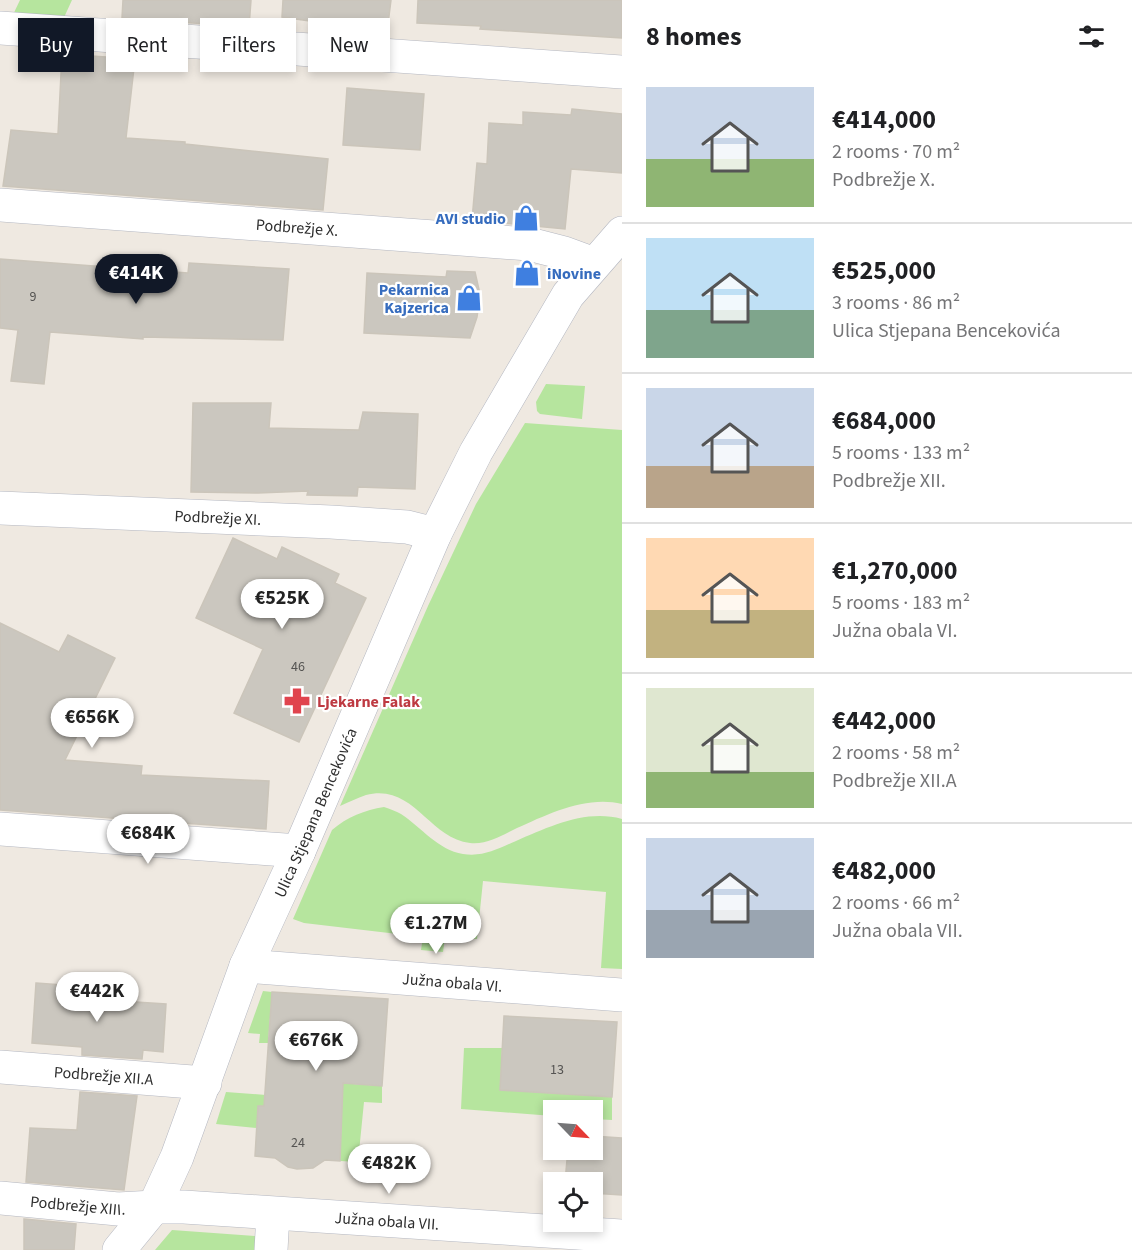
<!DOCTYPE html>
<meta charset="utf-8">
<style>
:root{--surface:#fff;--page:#f6f6f6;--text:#202124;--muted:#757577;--line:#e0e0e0;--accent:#111827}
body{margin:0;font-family:"Source Sans 3",sans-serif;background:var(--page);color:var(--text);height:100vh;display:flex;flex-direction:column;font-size:22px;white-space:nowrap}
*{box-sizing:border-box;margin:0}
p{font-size:20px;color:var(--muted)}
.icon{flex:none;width:33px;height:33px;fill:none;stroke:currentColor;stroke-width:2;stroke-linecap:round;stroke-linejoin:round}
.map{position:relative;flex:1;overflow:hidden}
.details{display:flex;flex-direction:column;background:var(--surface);width:510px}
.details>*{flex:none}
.hud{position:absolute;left:18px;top:18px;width:513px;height:54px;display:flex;gap:12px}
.needle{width:39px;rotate:115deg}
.tools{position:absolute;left:543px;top:1100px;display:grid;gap:12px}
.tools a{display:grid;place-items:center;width:60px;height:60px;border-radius:0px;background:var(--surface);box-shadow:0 3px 9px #0003;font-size:30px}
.price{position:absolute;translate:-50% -51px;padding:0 14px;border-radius:21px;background:#fff;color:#222;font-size:20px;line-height:39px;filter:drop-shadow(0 2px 3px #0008)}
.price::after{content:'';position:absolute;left:50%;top:36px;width:18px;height:14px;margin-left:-9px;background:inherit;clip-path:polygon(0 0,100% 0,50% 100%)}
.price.selected{background:var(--accent);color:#fff}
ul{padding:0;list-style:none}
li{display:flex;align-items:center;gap:18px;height:150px;padding:0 24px}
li+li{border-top:2px solid var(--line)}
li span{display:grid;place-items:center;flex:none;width:168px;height:120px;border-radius:0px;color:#555}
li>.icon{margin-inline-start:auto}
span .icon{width:72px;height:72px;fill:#fffc;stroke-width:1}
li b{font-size:26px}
h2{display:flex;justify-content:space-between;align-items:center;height:72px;padding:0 24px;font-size:26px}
.pill{padding:0 21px;border-radius:0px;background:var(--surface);box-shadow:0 3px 9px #0003;font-size:21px;line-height:54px}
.pill.selected{background:var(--accent);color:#fff}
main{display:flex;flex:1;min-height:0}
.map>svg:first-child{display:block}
.green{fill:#b6e59e}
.building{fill:#cbc7bf;stroke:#cbc5ba;stroke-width:1.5}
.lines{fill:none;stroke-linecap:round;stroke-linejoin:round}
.minor-casing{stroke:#b4b7c1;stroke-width:34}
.minor{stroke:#fff;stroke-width:33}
.labels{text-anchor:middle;stroke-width:4.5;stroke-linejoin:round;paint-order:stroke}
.number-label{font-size:14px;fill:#555452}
.shop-label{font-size:16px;font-weight:bold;fill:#366cbe;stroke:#fff;text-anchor:end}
.street-label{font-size:16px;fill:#2e2e2e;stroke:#fff}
.health-label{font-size:16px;font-weight:bold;fill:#be3a42;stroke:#fff;text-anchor:start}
</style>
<main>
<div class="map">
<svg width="622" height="1250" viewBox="0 0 622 1250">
<rect width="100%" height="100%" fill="#efe9e1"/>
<!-- green -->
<path class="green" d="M 20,0 L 72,0 L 61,24 L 10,21 Z
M 546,384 L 585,386 L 582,419 L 540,414 L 537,411 L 536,402 Z
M 525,423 L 622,430 L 622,804 C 587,795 548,814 517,828 C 502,835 487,845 470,843 C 428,838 414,783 366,795 C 357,798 349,802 340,806 L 428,606 L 476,504 Z
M 384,807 C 390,809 396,811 401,814 C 421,827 438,850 463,854 C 484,857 497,849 516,841 C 549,827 585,809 622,819 L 622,969 L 601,968 L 606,892 L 483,881 L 477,939 L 445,938 L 443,952 L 421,950 L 423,937 L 304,923 L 293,919 L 332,830 C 347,817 365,810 384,807 Z
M 263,991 L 272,992 L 268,1043 L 259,1043 L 260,1034 L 248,1033 Z
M 464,1048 L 502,1048 L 500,1090 L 612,1097 L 612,1120 L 593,1119 L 592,1110 L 554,1110 L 553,1116 L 461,1109 Z
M 266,1078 L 382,1086 L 382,1103 L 364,1102 L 358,1162 L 340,1161 L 342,1111 L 257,1128 L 216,1124 L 226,1092 L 266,1095 Z
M 172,1230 L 255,1236 L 255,1250 L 155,1250 Z"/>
<!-- building -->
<path class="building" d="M 123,0 L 251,0 L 249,27 L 122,18 Z
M 283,0 L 391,0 L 387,32 L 282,17 Z
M 418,0 L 622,0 L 622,38 L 480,29 L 481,26 L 417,23 Z
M 62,54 L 135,59 L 126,138 L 185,142 L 185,144 L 328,159 L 323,210 L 3,186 L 11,130 L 58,134 Z
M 347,88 L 424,94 L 420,150 L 343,145 Z
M 572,109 L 622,114 L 622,173 L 571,169 L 565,229 L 472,220 L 477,163 L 487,164 L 489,123 L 523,125 L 523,112 L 571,115 Z
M 0,259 L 188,273 L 189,263 L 289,269 L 283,340 L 143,337 L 143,339 L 50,332 L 44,384 L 11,381 L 18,330 L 0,328 Z
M 447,271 L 475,272 L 480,294 L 477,317 L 470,338 L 364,333 L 367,273 L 446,277 Z
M 193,403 L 271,403 L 269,428 L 359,430 L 363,412 L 418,414 L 415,489 L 358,487 L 357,496 L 307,495 L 308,491 L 258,493 L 191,492 Z
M 233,538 L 277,559 L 282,547 L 339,574 L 335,583 L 366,598 L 299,742 L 234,713 L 263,649 L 196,618 Z
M 0,623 L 59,652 L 68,635 L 115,658 L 65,760 L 142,766 L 141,775 L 269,781 L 266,829 L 0,810 Z
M 36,983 L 90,987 L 89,999 L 166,1004 L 163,1052 L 143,1050 L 142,1059 L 82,1055 L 82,1047 L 32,1043 Z
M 272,992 L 388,999 L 382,1086 L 343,1083 L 340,1161 L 325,1160 L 313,1168 L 297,1169 L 288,1167 L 275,1158 L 255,1156 L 258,1106 L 264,1106 Z
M 504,1016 L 617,1022 L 612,1097 L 500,1090 Z
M 80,1092 L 137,1096 L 124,1190 L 26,1182 L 30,1128 L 77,1130 Z
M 592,1136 L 622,1138 L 622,1195 L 592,1193 L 592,1182 L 565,1182 L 568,1149 L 592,1149 Z
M 24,1219 L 76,1224 L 74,1250 L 24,1250 Z"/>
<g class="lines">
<!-- minor casing -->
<g class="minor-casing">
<g id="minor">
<path d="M 0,28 L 622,72"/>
<path id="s1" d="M 0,205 L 529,244 L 564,253 L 594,264"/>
<path id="s2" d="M 0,508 L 331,522 L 407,527 L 435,534"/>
<path d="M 0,829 L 299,851"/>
<path id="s3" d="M 246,966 L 622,995"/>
<path id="s4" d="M 0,1067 L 205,1083"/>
<path id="s5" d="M 0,1198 L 118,1209 L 154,1207 L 184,1207 L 622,1236"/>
<path id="s6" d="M 119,1250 L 154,1207 L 177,1157 L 246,966 L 299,851 L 435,534 L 476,452 L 568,295 L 622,233"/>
<path d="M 271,1250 L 273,1214"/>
</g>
</g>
<!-- minor -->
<use href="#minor" class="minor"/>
</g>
<!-- icons -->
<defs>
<g id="shop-bare" transform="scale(2.07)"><path d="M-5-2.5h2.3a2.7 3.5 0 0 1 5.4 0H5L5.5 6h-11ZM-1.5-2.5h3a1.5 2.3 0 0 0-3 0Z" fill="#3f7fe0" stroke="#fff" stroke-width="2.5" paint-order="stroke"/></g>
<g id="pharmacy-bare" transform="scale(2.07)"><path d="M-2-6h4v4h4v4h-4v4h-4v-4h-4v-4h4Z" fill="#e0444e" stroke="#fff" stroke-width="2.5" paint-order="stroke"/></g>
</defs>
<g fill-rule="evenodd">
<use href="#shop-bare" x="526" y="218"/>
<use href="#shop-bare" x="527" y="273"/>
<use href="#shop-bare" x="469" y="298"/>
<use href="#pharmacy-bare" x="297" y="701"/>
</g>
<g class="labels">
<!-- number labels -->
<g class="number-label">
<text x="33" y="301">9</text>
<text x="298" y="671">46</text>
<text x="557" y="1074">13</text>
<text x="298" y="1147">24</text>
</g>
<!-- shop labels -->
<g class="shop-label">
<text x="506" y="224">AVI studio</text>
<text x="547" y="279" text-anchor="start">iNovine</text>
<text x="449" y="295">Pekarnica<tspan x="449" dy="18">Kajzerica</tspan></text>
</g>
<!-- street labels -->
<g class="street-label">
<text dy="6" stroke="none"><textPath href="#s1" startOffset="298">Podbrežje X.</textPath></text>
<text dy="6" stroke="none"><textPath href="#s2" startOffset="218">Podbrežje XI.</textPath></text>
<text dy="6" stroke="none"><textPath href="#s6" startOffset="482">Ulica Stjepana Bencekovića</textPath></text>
<text dy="6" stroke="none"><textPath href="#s3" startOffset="207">Južna obala VI.</textPath></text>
<text dy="6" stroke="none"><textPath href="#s4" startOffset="104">Podbrežje XII.A</textPath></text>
<text dy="6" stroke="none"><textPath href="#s5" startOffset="78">Podbrežje XIII.</textPath></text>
<text dy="6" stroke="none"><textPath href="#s5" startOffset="388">Južna obala VII.</textPath></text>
</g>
<!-- health labels -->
<g class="health-label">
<text x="317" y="707">Ljekarne Falak</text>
</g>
</g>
</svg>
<div class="tools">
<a><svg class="needle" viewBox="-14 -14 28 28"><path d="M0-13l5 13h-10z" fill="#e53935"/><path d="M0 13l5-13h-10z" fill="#757577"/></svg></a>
<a><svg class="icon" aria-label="locate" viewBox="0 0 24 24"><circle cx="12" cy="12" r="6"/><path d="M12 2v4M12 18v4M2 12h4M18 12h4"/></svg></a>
</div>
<b class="price selected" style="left:136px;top:305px">€414K</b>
<b class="price" style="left:282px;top:630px">€525K</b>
<b class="price" style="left:92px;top:749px">€656K</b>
<b class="price" style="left:148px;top:865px">€684K</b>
<b class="price" style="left:436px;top:955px">€1.27M</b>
<b class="price" style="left:97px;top:1023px">€442K</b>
<b class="price" style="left:316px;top:1072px">€676K</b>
<b class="price" style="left:389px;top:1195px">€482K</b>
<div class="hud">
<a class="pill selected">Buy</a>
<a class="pill">Rent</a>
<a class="pill">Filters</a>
<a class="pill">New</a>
</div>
</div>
<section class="details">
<h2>8 homes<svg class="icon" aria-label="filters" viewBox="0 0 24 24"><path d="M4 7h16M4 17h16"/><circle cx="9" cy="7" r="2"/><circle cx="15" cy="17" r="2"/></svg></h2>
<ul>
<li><span style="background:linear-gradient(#c9d6e8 60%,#8fb573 0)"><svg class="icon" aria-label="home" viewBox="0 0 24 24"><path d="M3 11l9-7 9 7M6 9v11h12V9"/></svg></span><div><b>€414,000</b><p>2 rooms · 70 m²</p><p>Podbrežje X.</p></div></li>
<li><span style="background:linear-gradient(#bfe0f5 60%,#7fa58c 0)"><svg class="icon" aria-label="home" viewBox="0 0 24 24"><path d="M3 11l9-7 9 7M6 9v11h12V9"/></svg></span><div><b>€525,000</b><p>3 rooms · 86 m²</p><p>Ulica Stjepana Bencekovića</p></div></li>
<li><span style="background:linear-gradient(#c9d6e8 65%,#b9a48a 0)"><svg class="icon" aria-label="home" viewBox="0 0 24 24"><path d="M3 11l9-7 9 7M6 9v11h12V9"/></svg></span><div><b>€684,000</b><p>5 rooms · 133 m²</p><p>Podbrežje XII.</p></div></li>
<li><span style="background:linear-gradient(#ffd9b3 60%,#c2b280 0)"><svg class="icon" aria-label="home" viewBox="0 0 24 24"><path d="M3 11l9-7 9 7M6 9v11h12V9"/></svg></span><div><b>€1,270,000</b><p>5 rooms · 183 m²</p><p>Južna obala VI.</p></div></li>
<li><span style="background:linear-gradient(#dfe7d0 70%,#8fb573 0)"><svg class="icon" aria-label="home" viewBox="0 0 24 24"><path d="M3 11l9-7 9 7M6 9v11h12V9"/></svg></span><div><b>€442,000</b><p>2 rooms · 58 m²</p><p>Podbrežje XII.A</p></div></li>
<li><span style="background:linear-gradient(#c9d6e8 60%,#9aa5b1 0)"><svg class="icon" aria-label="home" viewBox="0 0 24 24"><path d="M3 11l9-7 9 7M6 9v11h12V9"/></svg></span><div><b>€482,000</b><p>2 rooms · 66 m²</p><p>Južna obala VII.</p></div></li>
</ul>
</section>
</main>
